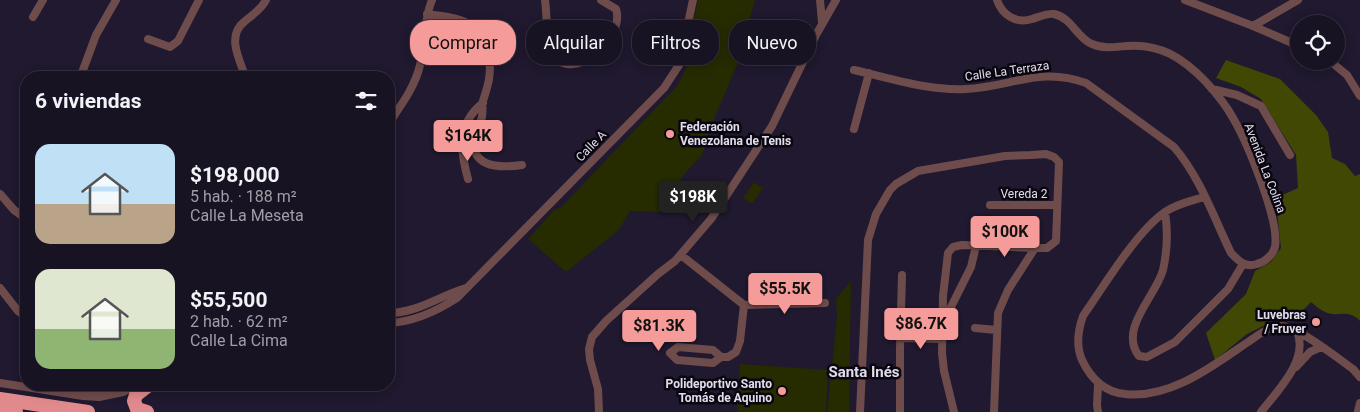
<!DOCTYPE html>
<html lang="es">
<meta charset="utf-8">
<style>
:root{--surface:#181323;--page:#252030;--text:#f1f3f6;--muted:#9f9ea6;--line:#363241;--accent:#f59b9a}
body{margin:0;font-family:Roboto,sans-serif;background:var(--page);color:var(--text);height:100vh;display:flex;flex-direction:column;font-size:19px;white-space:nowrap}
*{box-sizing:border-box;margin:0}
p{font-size:16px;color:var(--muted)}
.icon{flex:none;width:28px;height:28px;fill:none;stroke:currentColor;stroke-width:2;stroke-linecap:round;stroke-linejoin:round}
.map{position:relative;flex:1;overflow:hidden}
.drawer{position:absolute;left:20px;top:71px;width:375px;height:320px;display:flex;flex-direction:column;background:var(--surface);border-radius:20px;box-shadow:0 2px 12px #0003,0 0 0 1px var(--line)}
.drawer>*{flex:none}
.hud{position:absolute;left:410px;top:20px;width:475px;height:45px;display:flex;gap:10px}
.tools{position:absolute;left:1290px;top:15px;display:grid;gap:10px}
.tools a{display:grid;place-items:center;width:55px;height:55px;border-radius:50%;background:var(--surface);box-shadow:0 2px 12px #0003,0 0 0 1px var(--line);font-size:25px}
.price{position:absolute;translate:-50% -42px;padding:0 11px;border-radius:5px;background:var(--accent);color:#111;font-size:16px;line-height:32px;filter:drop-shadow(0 1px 2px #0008)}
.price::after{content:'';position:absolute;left:50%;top:30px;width:15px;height:11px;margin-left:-8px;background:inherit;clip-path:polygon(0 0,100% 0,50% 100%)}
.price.active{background:#222;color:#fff}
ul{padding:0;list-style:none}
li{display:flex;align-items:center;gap:15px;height:125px;padding:0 15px}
li span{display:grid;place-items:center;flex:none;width:140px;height:100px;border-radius:15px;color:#555}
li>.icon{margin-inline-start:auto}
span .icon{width:60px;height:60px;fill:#fffc;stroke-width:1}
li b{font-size:21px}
h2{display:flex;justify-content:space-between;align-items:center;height:60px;padding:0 15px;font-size:21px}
.tag{padding:0 18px;border-radius:20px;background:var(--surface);box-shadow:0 2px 12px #0003,0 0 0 1px var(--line);font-size:18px;line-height:45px}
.tag.active{background:var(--accent);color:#111}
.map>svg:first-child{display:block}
.green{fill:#262b00}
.forest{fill:#404804}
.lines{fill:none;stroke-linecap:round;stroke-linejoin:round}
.street{stroke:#6f4c4c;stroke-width:8}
.highway{stroke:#e18a8d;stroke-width:14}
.poi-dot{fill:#f59b9a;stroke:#09060f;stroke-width:2}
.labels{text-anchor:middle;stroke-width:5;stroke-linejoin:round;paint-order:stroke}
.street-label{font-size:12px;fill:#e2dded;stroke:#09060f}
.poi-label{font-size:12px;font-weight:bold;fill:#e2dded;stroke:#09060f;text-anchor:end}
.quarter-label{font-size:15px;font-weight:bold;fill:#e2dded;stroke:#09060f}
</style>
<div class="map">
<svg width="1360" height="412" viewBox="0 0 1360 412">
<rect width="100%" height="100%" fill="#20192f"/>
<!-- green -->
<path class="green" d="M 698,0 L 755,0 L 737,65 L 716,114 L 702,155 L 681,178 L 662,212 L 630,211 L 619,230 L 566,272 L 528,239 L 554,210 L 561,207 L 677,86 L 687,66 L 691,34 Z
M 754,182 L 763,188 L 752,204 L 743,198 Z
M 851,281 L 849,412 L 827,412 L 837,316 L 836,299 Z
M 740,364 L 828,370 L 826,412 L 737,412 Z"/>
<!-- forest -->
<path class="forest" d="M 1226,60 L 1280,79 L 1316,115 L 1328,132 L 1332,158 L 1345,164 L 1355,176 L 1360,174 L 1360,321 C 1348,308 1337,318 1325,312 C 1320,310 1315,305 1311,302 L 1292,322 L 1275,320 L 1247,334 L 1215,360 L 1206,333 L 1246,294 L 1255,271 L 1271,262 L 1281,248 L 1277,211 L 1278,197 L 1298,188 L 1296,155 L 1261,99 L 1241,87 L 1216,78 Z"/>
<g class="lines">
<!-- street -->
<path class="street" d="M 545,0 C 547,13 546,39 551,50 C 568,89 626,39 616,9 L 601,0
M 820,0 L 822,22
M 1185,0 L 1253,26 L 1299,46
M 427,14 C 441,16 457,17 469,24 C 487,34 492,60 489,79 C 488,86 485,94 483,101 C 482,106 483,112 482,117 C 479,127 470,144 476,154 C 484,169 508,167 522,165
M 33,17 L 43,0
M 1253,26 L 1298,0
M 148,39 L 170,47 L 178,41 L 199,0
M 1330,61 L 1347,75 L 1360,96
M 854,70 C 890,78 928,91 966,89 C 1011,87 1040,66 1086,83 L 1174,147 C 1200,177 1214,218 1231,253 C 1239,261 1245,268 1257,264 C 1265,262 1273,255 1275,247 C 1280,221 1247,142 1233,118 C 1226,105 1216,93 1206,82 C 1183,58 1160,43 1126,46 C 1115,47 1103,49 1092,44 C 1077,38 1072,18 1054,14 C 1047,13 1039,17 1032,19 C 1016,24 1002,15 997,0
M 80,78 L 96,35 L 116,0
M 246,78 C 240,61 226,36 244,22 C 252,15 261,10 266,0
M 1212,89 L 1237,95 L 1261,106 L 1290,155
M 389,123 C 401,105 415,87 420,65 C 426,44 423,21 432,0
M 854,129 L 869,73
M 468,179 C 460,151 457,123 483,103
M 0,194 L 14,210 L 26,219
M 1204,197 C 1191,201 1176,204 1165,212 C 1136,232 1104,286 1083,316 C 1078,330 1076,346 1082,360 C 1091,379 1104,392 1125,394 C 1169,399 1210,368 1245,344 C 1256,337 1268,326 1282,326 C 1297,326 1339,359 1353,369 L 1360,377
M 990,205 L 1057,205
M 1165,212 C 1168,231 1167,252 1163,270 C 1156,296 1118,329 1139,356 L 1147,357 L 1175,342 L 1228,289 L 1243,264
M 681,255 L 744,305
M 0,288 L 18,311 L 26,317
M 744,305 L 825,303
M 389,313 C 417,313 439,296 466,288
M 944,321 L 971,267 L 976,246
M 389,323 C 413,322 437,311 457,298 L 664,88 L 679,65 L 693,0
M 975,328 L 996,330
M 900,338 L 942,339
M 721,357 L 713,350 L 678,347 L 670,353 L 677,360 L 713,363 L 721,357 L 728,357 L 736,352 L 740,341 L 744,305
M 1296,367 L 1310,352 L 1321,347
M 0,383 L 83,396 L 99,397 L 123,392 L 137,385
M 1098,384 L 1097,405 L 1098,412
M 75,391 L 93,391 L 119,385
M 1358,411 L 1360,403
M 599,412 L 598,389 L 590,360 L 589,349 L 592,337 L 606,321 L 658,274 L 675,261 L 711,219 L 772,126 L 816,35 L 836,0
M 860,412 L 868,240 L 876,214 L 890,190 L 896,184 L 918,171 L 1005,156 L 1031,155 L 1046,154 L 1054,157 L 1059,162 L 1056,241 L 1047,248 L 1035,248 L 1008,290 L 998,313 L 994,412
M 900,412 L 900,349 L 902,275
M 954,412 L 944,371 L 942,353 L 943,296 L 948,253 L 953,247 L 962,245 L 1035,248
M 1261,412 C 1278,390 1309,360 1297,331"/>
<!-- highway -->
<path class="highway" d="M 0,399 L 88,412
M 0,410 L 16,412
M 147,412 L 137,409 L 134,401 L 136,395 L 149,385"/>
</g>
<!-- markers -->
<g class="poi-dot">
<circle cx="670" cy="134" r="5"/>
<circle cx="1316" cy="322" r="5"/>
<circle cx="782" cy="391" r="5"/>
</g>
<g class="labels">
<!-- street labels -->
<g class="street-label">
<text transform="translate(1007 71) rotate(-8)" y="4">Calle La Terraza</text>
<text transform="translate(591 146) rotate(-46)" y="4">Calle A</text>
<text transform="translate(1265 168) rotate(69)" y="4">Avenida La Colina</text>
<text x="1024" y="198">Vereda 2</text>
</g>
<!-- poi labels -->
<g class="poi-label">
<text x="680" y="131" text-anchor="start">Federación<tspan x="680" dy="14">Venezolana de Tenis</tspan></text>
<text x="1306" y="319">Luvebras<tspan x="1306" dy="14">/ Fruver</tspan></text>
<text x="772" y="388">Polideportivo Santo<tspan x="772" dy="14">Tomás de Aquino</tspan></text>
</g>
<!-- quarter labels -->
<g class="quarter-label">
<text x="864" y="377">Santa Inés</text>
</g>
</g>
</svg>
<div class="tools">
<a><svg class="icon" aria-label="locate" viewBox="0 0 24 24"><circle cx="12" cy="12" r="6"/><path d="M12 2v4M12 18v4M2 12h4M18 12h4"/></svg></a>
</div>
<b class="price" style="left:468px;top:162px">$164K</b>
<b class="price active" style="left:693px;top:223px">$198K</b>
<b class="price" style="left:1005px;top:258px">$100K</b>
<b class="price" style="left:785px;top:315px">$55.5K</b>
<b class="price" style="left:921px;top:350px">$86.7K</b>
<b class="price" style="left:659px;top:352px">$81.3K</b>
<div class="hud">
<a class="tag active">Comprar</a>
<a class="tag">Alquilar</a>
<a class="tag">Filtros</a>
<a class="tag">Nuevo</a>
</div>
<section class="drawer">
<h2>6 viviendas<svg class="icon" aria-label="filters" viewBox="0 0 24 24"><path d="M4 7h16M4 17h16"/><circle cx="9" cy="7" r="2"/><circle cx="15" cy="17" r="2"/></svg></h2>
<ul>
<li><span style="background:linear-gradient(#bfe0f5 60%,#b9a48a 0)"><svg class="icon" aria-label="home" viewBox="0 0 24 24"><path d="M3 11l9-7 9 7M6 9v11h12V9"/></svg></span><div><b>$198,000</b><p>5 hab. · 188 m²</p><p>Calle La Meseta</p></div></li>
<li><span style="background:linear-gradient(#dfe7d0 60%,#8fb573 0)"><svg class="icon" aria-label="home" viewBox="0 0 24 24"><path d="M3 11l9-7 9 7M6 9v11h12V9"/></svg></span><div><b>$55,500</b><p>2 hab. · 62 m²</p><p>Calle La Cima</p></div></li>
</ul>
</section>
</div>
